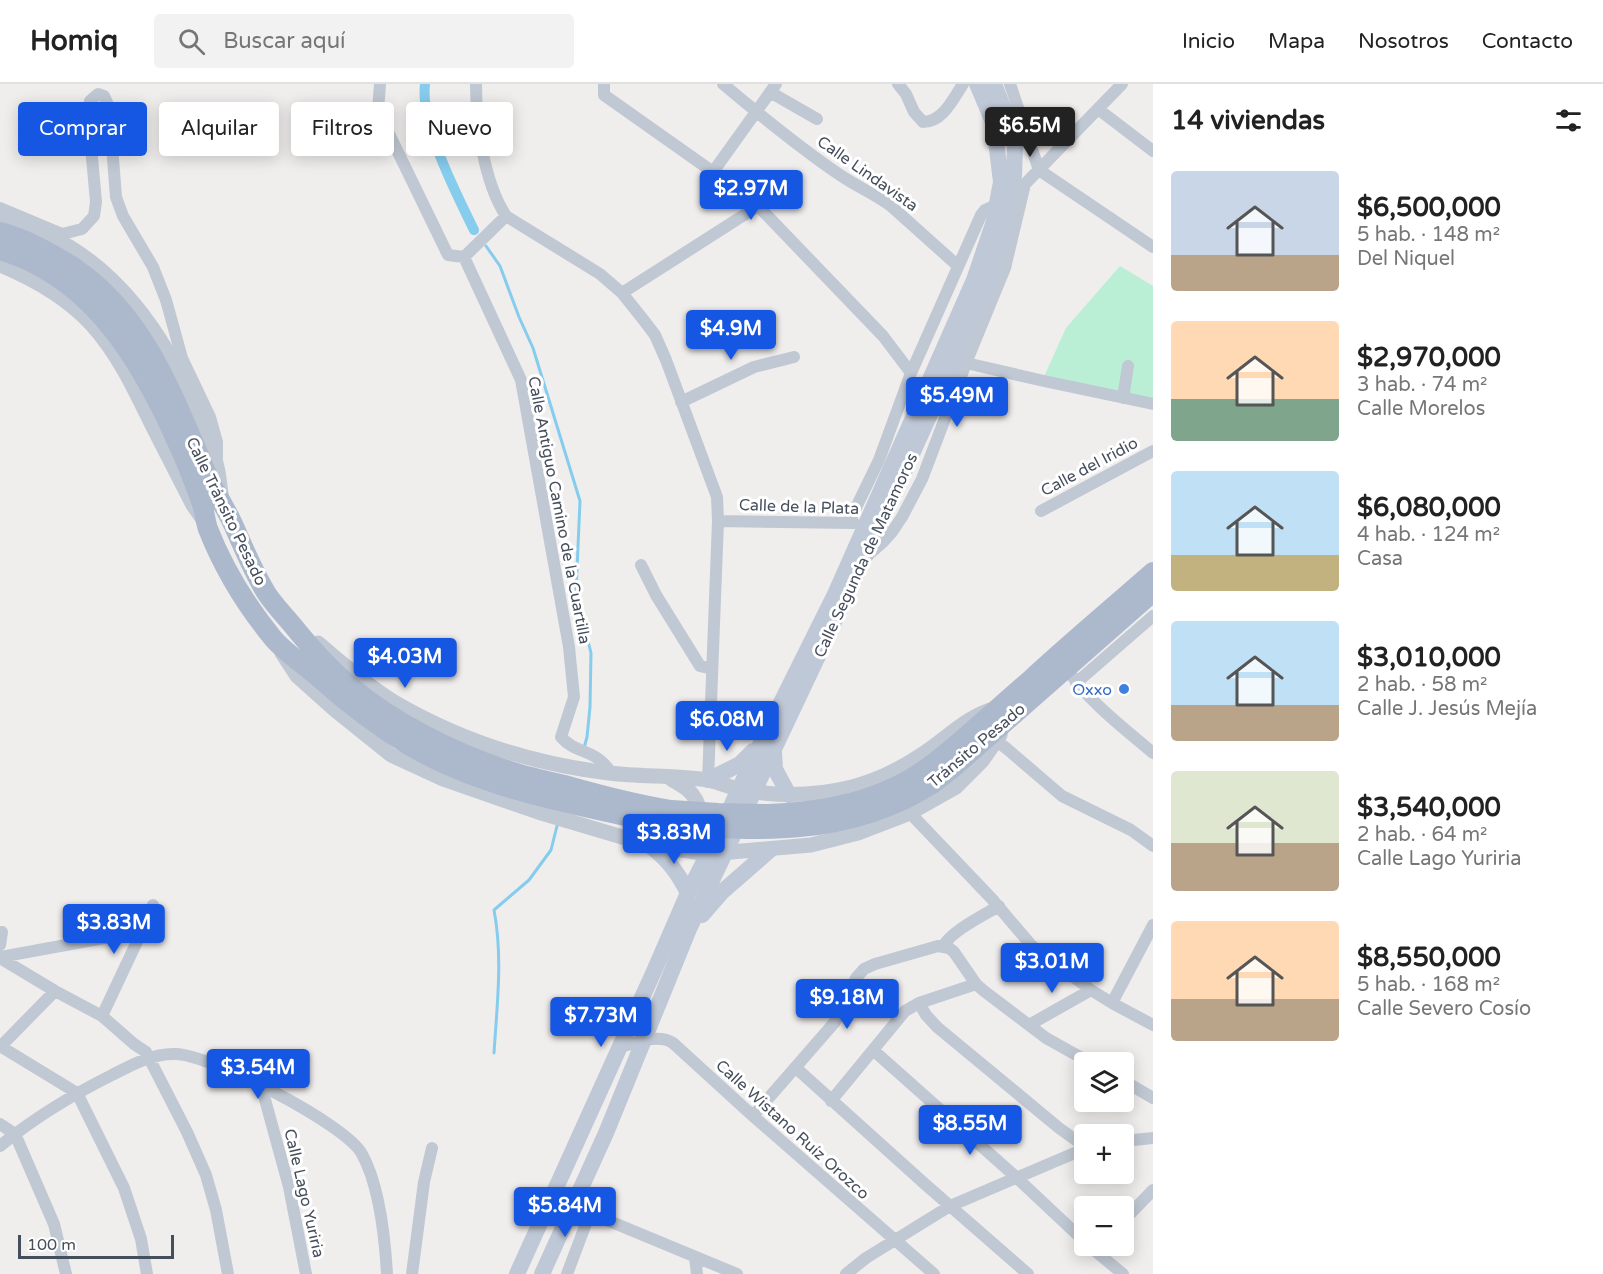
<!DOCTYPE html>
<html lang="es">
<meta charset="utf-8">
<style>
:root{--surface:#fff;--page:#f2f2f2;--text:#222;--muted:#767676;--line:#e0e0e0;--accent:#1557e2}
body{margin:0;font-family:"Varela Round",sans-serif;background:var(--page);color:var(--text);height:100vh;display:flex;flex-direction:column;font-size:22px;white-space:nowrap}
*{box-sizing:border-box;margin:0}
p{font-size:20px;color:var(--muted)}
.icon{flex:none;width:33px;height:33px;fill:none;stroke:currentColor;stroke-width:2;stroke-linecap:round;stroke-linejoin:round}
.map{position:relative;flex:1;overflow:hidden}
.details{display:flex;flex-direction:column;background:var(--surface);width:450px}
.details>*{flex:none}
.banner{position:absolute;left:18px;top:18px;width:570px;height:54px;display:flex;gap:12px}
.tools{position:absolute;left:1074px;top:968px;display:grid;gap:12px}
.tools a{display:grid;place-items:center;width:60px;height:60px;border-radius:6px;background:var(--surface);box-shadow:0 3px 15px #0003;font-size:30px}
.scale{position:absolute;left:18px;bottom:15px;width:156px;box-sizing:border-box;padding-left:6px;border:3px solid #454e5b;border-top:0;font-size:16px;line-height:21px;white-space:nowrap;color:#454e5b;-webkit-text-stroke:4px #fff;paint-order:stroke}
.price{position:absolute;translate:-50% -51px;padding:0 14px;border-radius:6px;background:var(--accent);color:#fff;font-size:20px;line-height:39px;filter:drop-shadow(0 2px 3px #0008)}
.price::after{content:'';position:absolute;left:50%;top:36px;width:18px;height:14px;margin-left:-9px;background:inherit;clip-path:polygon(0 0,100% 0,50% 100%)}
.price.selected{background:#222;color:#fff}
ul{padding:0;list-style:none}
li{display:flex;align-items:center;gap:18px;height:150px;padding:0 18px}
li span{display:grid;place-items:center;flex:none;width:168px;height:120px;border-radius:6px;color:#555}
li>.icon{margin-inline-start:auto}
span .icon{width:72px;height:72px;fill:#fffc;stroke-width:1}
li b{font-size:26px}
h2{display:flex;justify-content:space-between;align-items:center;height:72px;padding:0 18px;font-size:26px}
.pill{padding:0 21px;border-radius:6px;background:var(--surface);box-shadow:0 3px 15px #0003;font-size:21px;line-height:54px}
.pill.selected{background:var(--accent);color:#fff}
header{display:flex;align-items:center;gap:36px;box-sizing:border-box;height:84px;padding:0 30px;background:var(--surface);border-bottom:2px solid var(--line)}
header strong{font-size:28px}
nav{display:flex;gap:33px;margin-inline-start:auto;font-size:21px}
.search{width:420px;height:54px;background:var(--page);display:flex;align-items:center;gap:15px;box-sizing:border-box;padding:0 21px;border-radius:6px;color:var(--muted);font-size:22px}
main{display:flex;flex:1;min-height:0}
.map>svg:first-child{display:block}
.green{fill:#baefd5}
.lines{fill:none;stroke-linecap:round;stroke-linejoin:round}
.stream{stroke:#86cced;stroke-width:3}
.canal{stroke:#86cced;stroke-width:10}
.minor{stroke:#c0c8d3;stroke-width:12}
.tertiary{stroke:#c0c8d3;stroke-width:15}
.secondary{stroke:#bfc8d7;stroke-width:16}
.primary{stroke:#acb9cd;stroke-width:20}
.primary-bridge{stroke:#acb9cd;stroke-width:20}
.shop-dot{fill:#3f7fe0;stroke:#fff;stroke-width:2}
.labels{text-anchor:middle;stroke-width:6;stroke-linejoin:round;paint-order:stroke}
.street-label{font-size:16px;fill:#454e5b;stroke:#fff}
.shop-label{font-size:16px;fill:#366cbe;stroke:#fff;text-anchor:end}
</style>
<header>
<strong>Homiq</strong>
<div class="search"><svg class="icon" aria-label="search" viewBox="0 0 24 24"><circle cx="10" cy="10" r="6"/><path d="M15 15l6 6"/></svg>Buscar aquí</div>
<nav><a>Inicio</a><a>Mapa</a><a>Nosotros</a><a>Contacto</a></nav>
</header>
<main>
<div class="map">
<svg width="1153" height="1190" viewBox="0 0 1153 1190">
<rect width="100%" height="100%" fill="#f0eded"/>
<!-- green -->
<path class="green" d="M 1120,182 L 1153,202 L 1153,317 L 1043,295 L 1066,244 Z"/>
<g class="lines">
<!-- stream -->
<path class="stream" d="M 486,162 L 500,182 L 519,233 L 533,264 L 580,417 L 576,508 L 591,569 L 590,623 L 587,653 L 584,664
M 494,969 C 497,921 503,873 494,826 L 529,796 L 551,766 L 558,738"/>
<!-- canal -->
<path class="canal" d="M 425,0 C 420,40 456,109 474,146"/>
<!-- minor -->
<path class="minor" d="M 380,0 L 378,27 L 448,171 L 464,173 L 521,296 L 569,563 L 574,613 L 561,653 C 574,668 590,666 602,678 C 606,681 609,686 612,690
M 476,0 C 476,41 484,98 506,132 L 600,190 L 622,209 L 642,234 L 655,251 L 666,276 L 717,413 L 718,437 L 708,696
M 604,0 L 604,11 L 713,88 L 758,122 L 883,252 L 911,289
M 723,0 C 761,32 799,63 840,91 C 856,102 875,110 891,122 L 958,182
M 898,0 L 906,10 L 914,28 L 923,38 C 943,38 953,15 963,0
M 1010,0 L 1039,86 L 1153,163
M 770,8 L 817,35
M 1098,25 L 1153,67
M 713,88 L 776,0
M 0,124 L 62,150 L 82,145 L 94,132 L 96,118 L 88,29 L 90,17 L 98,10 L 104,12 L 109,23 L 116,113 L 123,132 L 153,183 L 166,216 L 182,274 L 210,333 L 217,358 L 217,373
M 464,173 L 506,132
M 622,209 L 758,122
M 966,279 L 1044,297 L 1153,320
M 1123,314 L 1128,282
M 681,318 L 754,283 L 794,273
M 1041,427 L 1153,367
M 718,437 L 854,439
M 849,438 L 879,376 L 911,289 L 981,131 L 985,126 L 1001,119
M 867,472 L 883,458 L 892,448 L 902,433 L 922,395 L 966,279 L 1005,184 L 1025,100 L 1122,0
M 641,481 L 656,511 L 700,582 L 712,585
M 1067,584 C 1085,615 1125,645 1153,669
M 1076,599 L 1153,532
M 996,657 L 1006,664 L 1062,712 L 1131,746 L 1153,762
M 910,729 L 992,815 L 1031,861 L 1091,906 L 1112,919 L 1153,941
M 0,861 L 2,848
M 943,863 C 949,848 984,831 999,822
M 0,873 L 142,847
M 0,874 L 55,907 L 102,932 L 134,960 L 146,968 L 187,1048 L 206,1091 L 216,1126 L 228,1190
M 919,919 L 926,931 L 937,943 L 1059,1044 L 1084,1062
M 1112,919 L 1153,841
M 102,932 L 142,847 L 153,821
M 1029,941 L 1091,906
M 0,962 L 77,1009 L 124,1104 L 141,1155 L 147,1190
M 1,962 L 55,907
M 620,963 C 636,959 658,949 673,959 L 753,1032 L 934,1190
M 873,966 L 1016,1093 L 1084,1157
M 796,984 L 926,1101 L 1028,1190
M 1124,997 L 1153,1014
M 261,1001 L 289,1103 L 306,1190
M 831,1017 L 905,927 L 919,919 L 976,900
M 753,1032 L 834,939 L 839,931 L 856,894 L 864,885 L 875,880 L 938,862 L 949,864 L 954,868 L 976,900 L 984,907 L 1046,954 L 1089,978
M 0,1040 L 15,1050 L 54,1140 L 66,1190
M 1124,1057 L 1153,1054
M 0,1062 C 34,1034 72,1011 112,991 C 131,981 153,969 176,970 C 211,971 346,1040 362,1070 C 379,1101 385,1155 387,1190
M 551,1115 L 573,1122 L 737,1190
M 1124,1136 L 1153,1106
M 1088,1161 L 1123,1190
M 695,1173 L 697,1190
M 412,1190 L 424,1098 L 432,1064
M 567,1190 L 590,1129
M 846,1190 L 866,1174 L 950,1122 L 1084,1065"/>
<!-- tertiary -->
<path class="tertiary" d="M 0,134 C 16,138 32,144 47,151 C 117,183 164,251 193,319 C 202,340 212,362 217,383 C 219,392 220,401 221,410
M 0,181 C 34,195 67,214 92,241 C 118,270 134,304 151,339 C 165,366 179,394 193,421 L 202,434
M 318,559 C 341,579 368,602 394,618 C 459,656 533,680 609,689 C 642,693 676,691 708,696 C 719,698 729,703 739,705 C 776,713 815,712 852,703 C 875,697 898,686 918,673 C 943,658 963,635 990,626
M 282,569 L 297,592 L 335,626 L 391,671 L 443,695 L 538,728 L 649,761 L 708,770 L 811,761 L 858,749 L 910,729 L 956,703 L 982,677 L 1000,651 L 1001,645
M 670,763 C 678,761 687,759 692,753 C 706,740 701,717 687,705 C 682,701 676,698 671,695"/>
<!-- secondary -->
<path class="secondary" d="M 774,668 L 775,685 L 789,711
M 708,696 L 740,680 L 753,667
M 649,761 C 668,776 677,787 688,809
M 702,831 L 722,808 L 770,766
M 517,1190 L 655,885 L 688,809 L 716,754 L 760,661 L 836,508 L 974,196 L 993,140 L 1001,98 L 997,65 L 993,38 L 977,0
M 542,1190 L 606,1049 L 689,845 L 878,445 L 946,295 L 988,198 L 1004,154 L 1014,92 L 1015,62 L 1005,28 L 994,0"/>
<!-- primary -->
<path class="primary" d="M 0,148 C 26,155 49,168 72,182 C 145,230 173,312 206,388 C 213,405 224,421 232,438 C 243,462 253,488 267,510 C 275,522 285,532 294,543 C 311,564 329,584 349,601 C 394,639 454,669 510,687 C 528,693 547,697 565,701 C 600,711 635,720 671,726
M 0,166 C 84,191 131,261 167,336 C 176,356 186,376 193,396 C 197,406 201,416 204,427 C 205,433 206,439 208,445 C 223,483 246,521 272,553 C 283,567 303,580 317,592 C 346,618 377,642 410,662 C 483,705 576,721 658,739
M 932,700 L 954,683 L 1153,508
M 768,730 C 813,728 856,722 897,702 C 922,690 943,672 964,654 C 986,635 1007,616 1029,597 C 1069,560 1112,524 1153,488"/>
<!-- primary-bridge -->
<path class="primary-bridge" d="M 671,726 L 718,729 L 768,730
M 658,739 C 753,749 849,753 932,700"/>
</g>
<!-- markers -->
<circle class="shop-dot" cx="1124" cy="605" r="6"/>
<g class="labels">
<!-- street labels -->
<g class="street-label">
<text transform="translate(868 89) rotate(35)" y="6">Calle Lindavista</text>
<text transform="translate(1089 382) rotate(-28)" y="6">Calle del Iridio</text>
<text transform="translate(799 422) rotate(2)" y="6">Calle de la Plata</text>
<text transform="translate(560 426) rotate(79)" y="6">Calle Antiguo Camino de la Cuartilla</text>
<text transform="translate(227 427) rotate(64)" y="6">Calle Tránsito Pesado</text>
<text transform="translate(865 471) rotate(-65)" y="6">Calle Segunda de Matamoros</text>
<text transform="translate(976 661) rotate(-40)" y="6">Tránsito Pesado</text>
<text transform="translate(793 1045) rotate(42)" y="6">Calle Wistano Ruíz Orozco</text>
<text transform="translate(305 1109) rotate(77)" y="6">Calle Lago Yuriria</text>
</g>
<!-- shop labels -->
<g class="shop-label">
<text x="1112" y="611">Oxxo</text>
</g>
</g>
</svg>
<div class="tools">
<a><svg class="icon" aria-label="layers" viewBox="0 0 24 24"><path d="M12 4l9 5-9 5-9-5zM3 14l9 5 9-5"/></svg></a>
<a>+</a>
<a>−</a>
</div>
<div class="scale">100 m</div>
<b class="price selected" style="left:1030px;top:74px">$6.5M</b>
<b class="price" style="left:751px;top:137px">$2.97M</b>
<b class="price" style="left:731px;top:277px">$4.9M</b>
<b class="price" style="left:957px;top:344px">$5.49M</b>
<b class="price" style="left:405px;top:605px">$4.03M</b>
<b class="price" style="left:727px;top:668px">$6.08M</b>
<b class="price" style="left:674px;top:781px">$3.83M</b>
<b class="price" style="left:114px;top:871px">$3.83M</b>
<b class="price" style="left:1052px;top:910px">$3.01M</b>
<b class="price" style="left:847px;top:946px">$9.18M</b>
<b class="price" style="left:601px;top:964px">$7.73M</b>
<b class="price" style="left:258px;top:1016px">$3.54M</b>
<b class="price" style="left:970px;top:1072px">$8.55M</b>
<b class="price" style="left:565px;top:1154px">$5.84M</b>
<div class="banner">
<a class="pill selected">Comprar</a>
<a class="pill">Alquilar</a>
<a class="pill">Filtros</a>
<a class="pill">Nuevo</a>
</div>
</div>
<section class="details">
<h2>14 viviendas<svg class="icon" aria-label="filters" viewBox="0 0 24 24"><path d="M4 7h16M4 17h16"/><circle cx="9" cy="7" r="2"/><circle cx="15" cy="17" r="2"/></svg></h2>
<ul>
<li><span style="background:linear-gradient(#c9d6e8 70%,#b9a48a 0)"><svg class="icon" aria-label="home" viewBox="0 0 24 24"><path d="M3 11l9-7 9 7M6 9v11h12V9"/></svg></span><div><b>$6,500,000</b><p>5 hab. · 148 m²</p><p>Del Niquel</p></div></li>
<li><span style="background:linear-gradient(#ffd9b3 65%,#7fa58c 0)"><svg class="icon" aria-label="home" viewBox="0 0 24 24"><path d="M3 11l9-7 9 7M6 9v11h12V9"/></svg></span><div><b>$2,970,000</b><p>3 hab. · 74 m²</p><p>Calle Morelos</p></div></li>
<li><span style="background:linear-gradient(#bfe0f5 70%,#c2b280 0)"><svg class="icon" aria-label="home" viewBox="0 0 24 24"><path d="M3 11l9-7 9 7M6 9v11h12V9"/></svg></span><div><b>$6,080,000</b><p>4 hab. · 124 m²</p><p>Casa</p></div></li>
<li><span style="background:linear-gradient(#bfe0f5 70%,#b9a48a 0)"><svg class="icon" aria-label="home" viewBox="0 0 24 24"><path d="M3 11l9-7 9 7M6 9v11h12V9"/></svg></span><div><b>$3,010,000</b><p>2 hab. · 58 m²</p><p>Calle J. Jesús Mejía</p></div></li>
<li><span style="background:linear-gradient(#dfe7d0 60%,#b9a48a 0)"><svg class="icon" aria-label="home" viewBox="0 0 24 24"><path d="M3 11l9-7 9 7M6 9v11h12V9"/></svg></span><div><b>$3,540,000</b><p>2 hab. · 64 m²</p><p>Calle Lago Yuriria</p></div></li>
<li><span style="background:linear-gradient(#ffd9b3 65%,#b9a48a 0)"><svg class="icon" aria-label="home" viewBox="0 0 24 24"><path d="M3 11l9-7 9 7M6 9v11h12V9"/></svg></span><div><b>$8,550,000</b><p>5 hab. · 168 m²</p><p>Calle Severo Cosío</p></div></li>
</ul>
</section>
</main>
